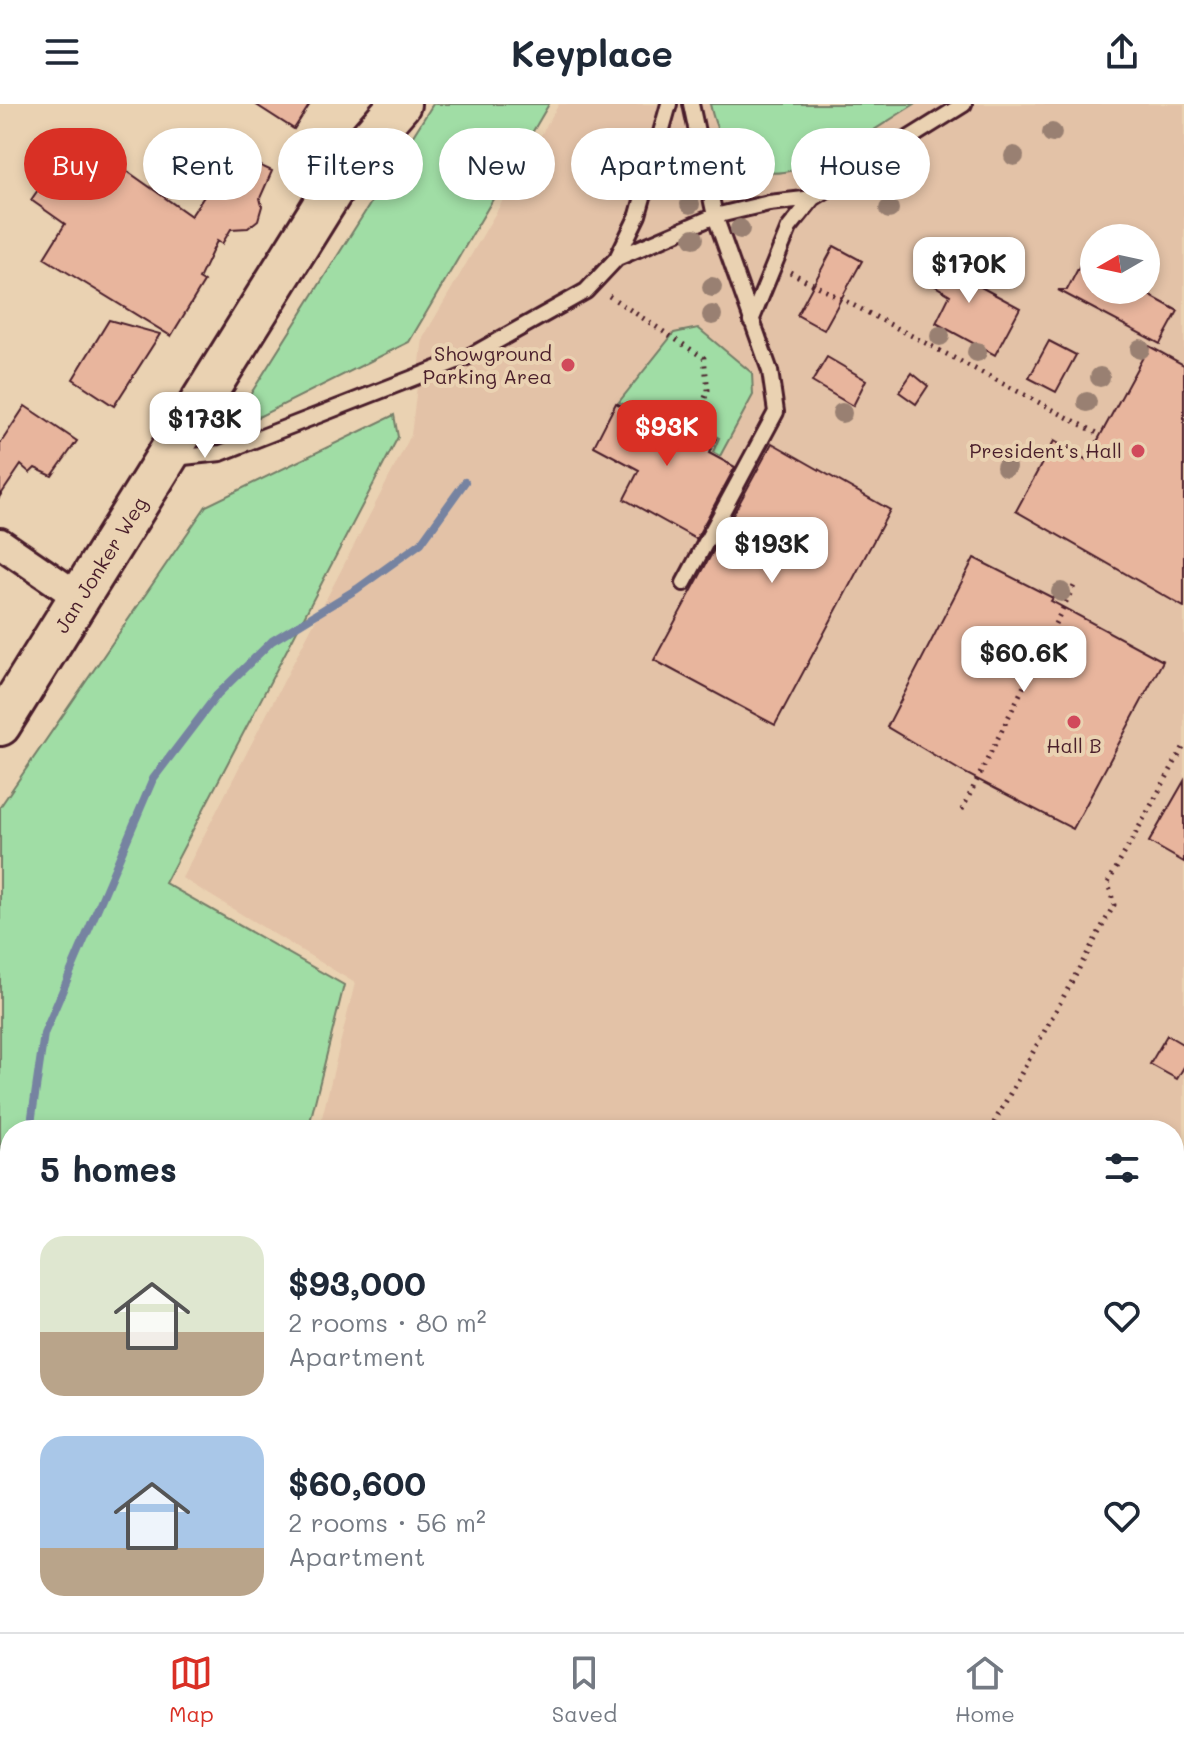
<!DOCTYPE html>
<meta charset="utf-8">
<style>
:root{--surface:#fff;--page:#f2f2f3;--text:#1f2937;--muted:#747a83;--line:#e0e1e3;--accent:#d93025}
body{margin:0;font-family:Mali,sans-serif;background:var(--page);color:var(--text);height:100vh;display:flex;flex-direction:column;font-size:30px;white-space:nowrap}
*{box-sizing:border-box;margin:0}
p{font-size:26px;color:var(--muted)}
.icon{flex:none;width:44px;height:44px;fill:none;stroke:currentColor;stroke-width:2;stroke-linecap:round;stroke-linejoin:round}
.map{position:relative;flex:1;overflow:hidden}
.side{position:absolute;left:0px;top:1016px;width:1184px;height:512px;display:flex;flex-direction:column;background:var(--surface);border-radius:32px 32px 0 0;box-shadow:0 4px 12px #0003}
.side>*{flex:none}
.banner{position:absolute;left:24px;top:24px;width:1136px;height:72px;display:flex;gap:16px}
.needle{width:52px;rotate:261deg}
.controls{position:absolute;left:1080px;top:120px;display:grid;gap:16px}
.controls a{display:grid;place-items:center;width:80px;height:80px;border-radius:50%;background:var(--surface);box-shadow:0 4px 12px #0003;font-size:40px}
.price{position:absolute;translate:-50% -68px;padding:0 18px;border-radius:16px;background:#fff;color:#222;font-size:26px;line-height:52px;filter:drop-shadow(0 2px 4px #0008)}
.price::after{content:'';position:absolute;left:50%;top:48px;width:24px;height:18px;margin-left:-12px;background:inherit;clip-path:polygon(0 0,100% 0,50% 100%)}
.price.on{background:var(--accent);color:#fff}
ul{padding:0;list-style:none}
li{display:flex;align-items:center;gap:24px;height:200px;padding:0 40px}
li span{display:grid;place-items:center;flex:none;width:224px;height:160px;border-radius:24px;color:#555}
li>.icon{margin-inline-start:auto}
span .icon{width:96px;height:96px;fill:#fffc;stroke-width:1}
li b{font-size:34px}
h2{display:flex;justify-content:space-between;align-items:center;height:96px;padding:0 40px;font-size:34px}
.chip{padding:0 28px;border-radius:36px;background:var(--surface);box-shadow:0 4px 12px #0003;font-size:28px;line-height:72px}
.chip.on{background:var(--accent);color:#fff}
header{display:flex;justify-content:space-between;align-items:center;height:104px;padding:0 40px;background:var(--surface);font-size:36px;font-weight:800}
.menu{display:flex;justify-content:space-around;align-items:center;height:112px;border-top:2px solid var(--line);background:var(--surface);font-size:22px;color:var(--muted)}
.menu a{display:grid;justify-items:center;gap:4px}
.menu .on{color:var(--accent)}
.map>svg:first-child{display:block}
.built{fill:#e3c2a7;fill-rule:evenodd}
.green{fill:#a0dda5;stroke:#757e68;stroke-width:2}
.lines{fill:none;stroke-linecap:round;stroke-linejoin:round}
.stream{stroke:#7683a1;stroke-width:8}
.building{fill:#e8b59d;stroke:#4a1f2b;stroke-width:2}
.service-casing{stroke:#4a1f2b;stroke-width:20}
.minor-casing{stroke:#4a1f2b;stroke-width:34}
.secondary-casing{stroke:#4a1f2b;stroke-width:46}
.path{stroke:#4a1f2b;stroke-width:5;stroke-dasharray:2 6;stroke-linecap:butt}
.service{stroke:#ead2b2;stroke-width:14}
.minor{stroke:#ead2b2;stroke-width:28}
.secondary{stroke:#ead2b2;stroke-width:40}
.tree{fill:#998072}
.poi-dot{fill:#d1495b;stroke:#ead2b2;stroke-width:3}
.labels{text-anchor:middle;stroke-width:8;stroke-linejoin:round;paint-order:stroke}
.poi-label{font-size:20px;fill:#4a1f2b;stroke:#ead2b2;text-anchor:end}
.street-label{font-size:20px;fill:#4a1f2b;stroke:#ead2b2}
</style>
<header><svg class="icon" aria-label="menu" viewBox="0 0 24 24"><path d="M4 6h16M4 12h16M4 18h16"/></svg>Keyplace<svg class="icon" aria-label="share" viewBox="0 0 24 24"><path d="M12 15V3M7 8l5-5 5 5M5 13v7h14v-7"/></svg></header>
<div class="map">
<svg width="1184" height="1528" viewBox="0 0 1184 1528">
<rect width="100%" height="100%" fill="#ead2b2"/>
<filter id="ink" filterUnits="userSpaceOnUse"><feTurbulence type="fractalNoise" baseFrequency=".0125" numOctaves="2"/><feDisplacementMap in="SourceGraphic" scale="16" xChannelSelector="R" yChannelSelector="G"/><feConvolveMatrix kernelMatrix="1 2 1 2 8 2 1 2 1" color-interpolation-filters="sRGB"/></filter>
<g filter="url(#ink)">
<!-- built -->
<path class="built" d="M 559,0 L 710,0 L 716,27 L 729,47 L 760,70 L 820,57 L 915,0 L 1184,0 L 1184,1528 L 176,1528 L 167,1518 L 1174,1518 L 1174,1026 L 319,1026 L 355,879 L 182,774 L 411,331 L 423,234 ZM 1094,134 L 1146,134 L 1146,186 L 1094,186 Z"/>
<!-- green -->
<path class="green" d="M 433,0 L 549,0 L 409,238 L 226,329 Z
M 710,0 L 915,0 C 847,41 739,132 710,0 Z
M 698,224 L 752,269 L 753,291 L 720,352 L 713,348 L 719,334 L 680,313 L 672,326 L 619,298 L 674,229 Z
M 394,311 L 398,333 L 165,779 L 344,881 L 308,1026 L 10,1026 L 10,1308 L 0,1297 L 0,703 L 206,402 Z"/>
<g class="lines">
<!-- stream -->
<path class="stream" d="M 30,1026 L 44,930 L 153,675 L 217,591 L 272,537 L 357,485 L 421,439 L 465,378"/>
</g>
<!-- building -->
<path class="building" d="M 255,0 L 310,0 L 294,25 Z
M 76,31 L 191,112 L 233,49 L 272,67 L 260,94 L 262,102 L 258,116 L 248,124 L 231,125 L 222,140 L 217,137 L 199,175 L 204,178 L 171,232 L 44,154 L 65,120 L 31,96 Z
M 1094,134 L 1094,186 L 1140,186 L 1178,207 L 1160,240 L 1058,186 L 1067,186 Z
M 834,142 L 862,157 L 824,226 L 797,211 Z
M 930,146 L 958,160 L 953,168 L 1020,204 L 995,251 L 936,219 L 950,191 L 917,171 Z
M 109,216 L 160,230 L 114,302 L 73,275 Z
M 1049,237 L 1076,251 L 1056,288 L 1029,274 Z
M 1149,242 L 1184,261 L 1184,503 L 1016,407 L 1054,337 L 1087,356 Z
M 827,253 L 866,276 L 853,302 L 812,278 Z
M 912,269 L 928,282 L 916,300 L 899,288 Z
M 616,299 L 673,330 L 681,315 L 716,335 L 709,349 L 735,363 L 696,435 L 624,395 L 639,366 L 594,342 Z
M 25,302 L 77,337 L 52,372 L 35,364 L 30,369 L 21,361 L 0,392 L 0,340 Z
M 772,339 L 890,406 L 775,621 L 654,556 Z
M 974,454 L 1053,494 L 1051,497 L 1163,557 L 1073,725 L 961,667 L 887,623 Z
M 1184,677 L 1184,758 L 1149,738 Z
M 1167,931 L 1184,941 L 1184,963 L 1177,975 L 1150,960 Z"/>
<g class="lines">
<!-- service casing -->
<g class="service-casing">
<path id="service" d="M 617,154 L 715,112 L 769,99 L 813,94 L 964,0
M 751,217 L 789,124 L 813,94
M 174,354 L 221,349 L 472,251 L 586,187 L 617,154 L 638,111 L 669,0
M 684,479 L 776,308 L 770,267 L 715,112 L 691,0"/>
</g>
<!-- minor casing -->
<g class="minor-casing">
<path id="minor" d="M 0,439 L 80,494
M 0,1336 L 10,1346
M 167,1518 L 176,1528"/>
</g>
<!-- secondary casing -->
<g class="secondary-casing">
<path id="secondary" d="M 0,621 L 352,55 L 400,0"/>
</g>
<!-- path -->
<path class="path" d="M 790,168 L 1101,331
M 609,192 L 704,254 L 708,286 L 694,323
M 962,706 L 1076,478
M 990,1026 L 1114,801 L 1108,779 L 1184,642"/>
<!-- service -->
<use href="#service" class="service"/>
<!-- minor -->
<use href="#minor" class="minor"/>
<!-- secondary -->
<use href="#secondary" class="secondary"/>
</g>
<!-- trees -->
<g class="tree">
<circle cx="1052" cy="29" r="10"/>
<circle cx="1014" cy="52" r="10"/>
<circle cx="685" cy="77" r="10"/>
<circle cx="690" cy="100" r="10"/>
<circle cx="889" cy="105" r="10"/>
<circle cx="740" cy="125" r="10"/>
<circle cx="694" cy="134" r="10"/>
<circle cx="712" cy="183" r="10"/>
<circle cx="712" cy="211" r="10"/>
<circle cx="940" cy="232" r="10"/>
<circle cx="1140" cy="245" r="10"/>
<circle cx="977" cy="248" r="10"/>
<circle cx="1100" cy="273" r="10"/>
<circle cx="1087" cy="298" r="10"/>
<circle cx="842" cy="309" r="10"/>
<circle cx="1006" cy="363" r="10"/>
<circle cx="1061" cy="488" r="10"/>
</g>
</g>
<!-- markers -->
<g class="poi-dot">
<circle cx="568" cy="261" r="8"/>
<circle cx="1138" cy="347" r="8"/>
<circle cx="1074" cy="618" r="8"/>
</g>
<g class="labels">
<!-- poi labels -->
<g class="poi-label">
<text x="552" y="257">Showground<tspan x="552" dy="23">Parking Area</tspan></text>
<text x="1122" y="354">President's Hall</text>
<text x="1074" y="649" text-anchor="middle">Hall B</text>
</g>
<!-- street labels -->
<g class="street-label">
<text transform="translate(101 461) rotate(-58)" y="7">Jan Jonker Weg</text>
</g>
</g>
</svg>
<div class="controls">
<a><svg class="needle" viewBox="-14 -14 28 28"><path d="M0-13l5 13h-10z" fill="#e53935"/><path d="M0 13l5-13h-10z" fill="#747a83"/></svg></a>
</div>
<b class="price" style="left:969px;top:201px">$170K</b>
<b class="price" style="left:205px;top:356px">$173K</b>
<b class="price on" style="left:667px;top:364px">$93K</b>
<b class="price" style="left:772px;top:481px">$193K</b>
<b class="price" style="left:1024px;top:590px">$60.6K</b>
<div class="banner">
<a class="chip on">Buy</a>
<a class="chip">Rent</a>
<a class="chip">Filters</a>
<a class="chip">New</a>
<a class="chip">Apartment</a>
<a class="chip">House</a>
</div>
<section class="side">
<h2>5 homes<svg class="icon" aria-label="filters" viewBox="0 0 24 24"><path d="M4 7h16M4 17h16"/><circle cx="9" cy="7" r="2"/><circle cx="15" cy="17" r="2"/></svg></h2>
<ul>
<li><span style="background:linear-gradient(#dfe7d0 60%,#b9a48a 0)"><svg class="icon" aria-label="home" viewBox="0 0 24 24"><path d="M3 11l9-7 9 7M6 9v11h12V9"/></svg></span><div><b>$93,000</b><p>2 rooms · 80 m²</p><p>Apartment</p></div><svg class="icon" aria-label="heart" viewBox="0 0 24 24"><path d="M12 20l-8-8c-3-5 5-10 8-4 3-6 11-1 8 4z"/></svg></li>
<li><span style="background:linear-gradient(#a9c7e8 70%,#b9a48a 0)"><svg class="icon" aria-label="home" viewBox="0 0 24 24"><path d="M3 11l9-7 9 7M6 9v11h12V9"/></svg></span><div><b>$60,600</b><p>2 rooms · 56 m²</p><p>Apartment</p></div><svg class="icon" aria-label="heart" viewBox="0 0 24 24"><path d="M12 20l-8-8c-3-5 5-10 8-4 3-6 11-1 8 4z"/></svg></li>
</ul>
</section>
</div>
<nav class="menu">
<a class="on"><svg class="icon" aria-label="map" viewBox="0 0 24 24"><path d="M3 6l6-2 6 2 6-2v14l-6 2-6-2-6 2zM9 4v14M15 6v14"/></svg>Map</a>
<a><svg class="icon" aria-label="saved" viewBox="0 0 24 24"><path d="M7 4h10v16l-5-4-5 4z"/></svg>Saved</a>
<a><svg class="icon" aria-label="home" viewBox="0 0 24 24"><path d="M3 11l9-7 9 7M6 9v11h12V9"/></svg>Home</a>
</nav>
